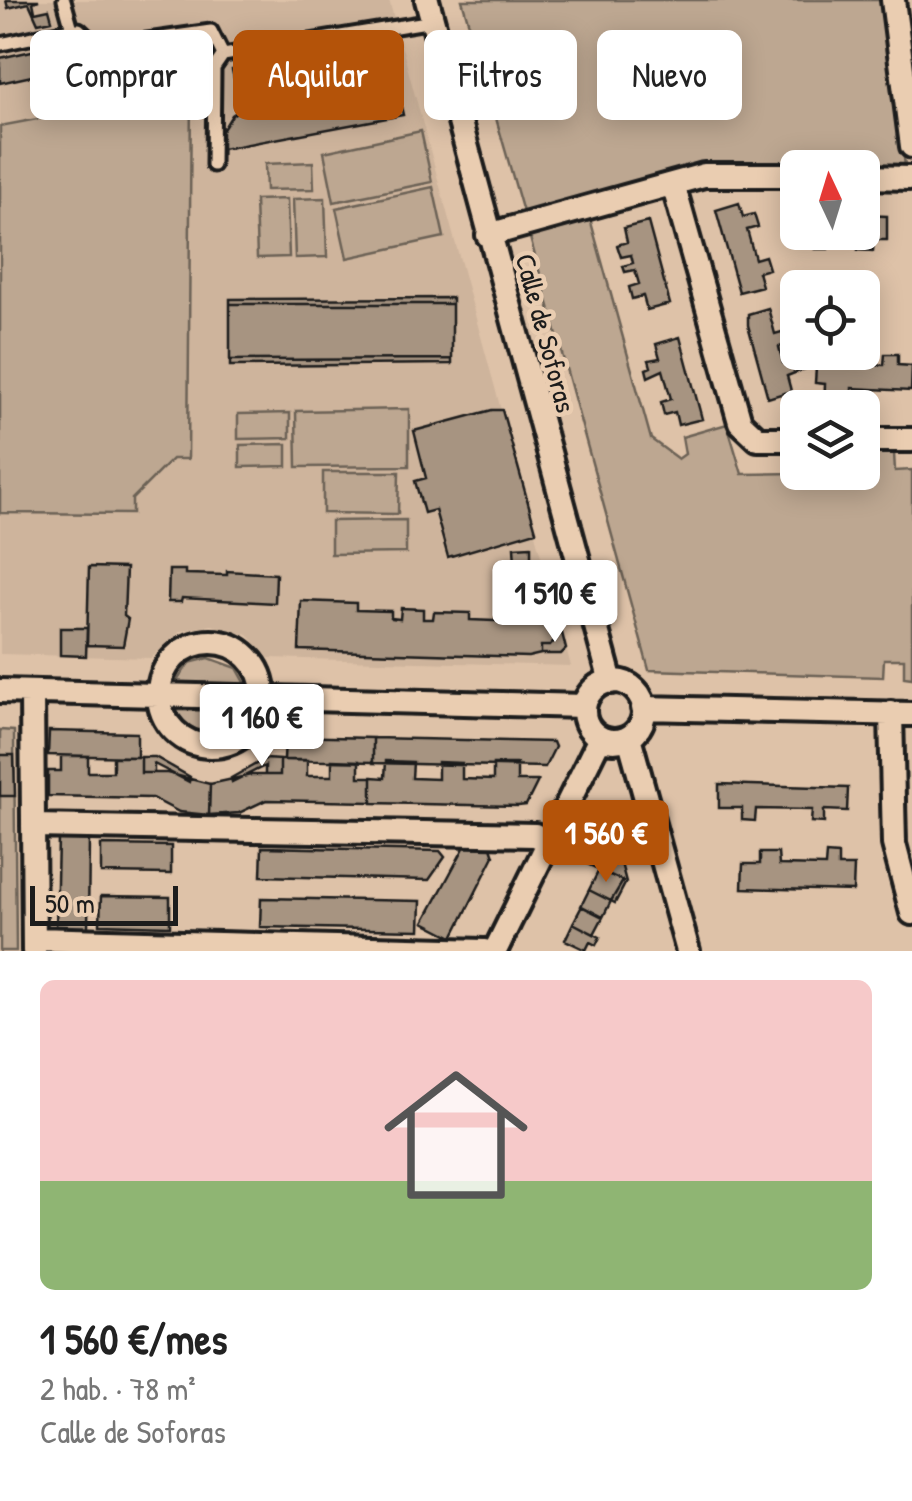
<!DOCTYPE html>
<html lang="es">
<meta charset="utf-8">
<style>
:root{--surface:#fff;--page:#f2f2f2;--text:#222;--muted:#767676;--accent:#b45309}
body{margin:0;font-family:"Patrick Hand",sans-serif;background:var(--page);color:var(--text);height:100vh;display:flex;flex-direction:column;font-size:38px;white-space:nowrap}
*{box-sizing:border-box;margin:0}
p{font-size:32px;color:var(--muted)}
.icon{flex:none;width:55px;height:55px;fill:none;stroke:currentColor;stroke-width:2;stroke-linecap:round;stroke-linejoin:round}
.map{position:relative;height:951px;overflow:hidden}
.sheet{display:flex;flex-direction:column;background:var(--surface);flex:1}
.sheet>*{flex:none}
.hud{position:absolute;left:30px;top:30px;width:852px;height:90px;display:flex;gap:20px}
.needle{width:65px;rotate:356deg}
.buttons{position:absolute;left:780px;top:150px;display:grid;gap:20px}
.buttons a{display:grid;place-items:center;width:100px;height:100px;border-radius:15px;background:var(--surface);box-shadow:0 5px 25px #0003;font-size:50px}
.scale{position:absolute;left:30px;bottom:25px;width:148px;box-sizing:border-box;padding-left:10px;border:5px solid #1c1c1c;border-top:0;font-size:28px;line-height:35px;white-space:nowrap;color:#1c1c1c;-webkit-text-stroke:8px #eacdb1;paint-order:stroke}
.price{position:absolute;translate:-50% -85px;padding:0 22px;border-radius:10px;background:#fff;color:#222;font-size:32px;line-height:65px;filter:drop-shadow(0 2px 5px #0008)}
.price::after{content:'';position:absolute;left:50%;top:60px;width:30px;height:22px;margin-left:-15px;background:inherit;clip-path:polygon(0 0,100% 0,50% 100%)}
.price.active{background:var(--accent);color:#fff}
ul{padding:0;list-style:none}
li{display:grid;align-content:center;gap:20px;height:530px;padding:0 40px}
li span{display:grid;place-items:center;height:310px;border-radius:15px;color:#555}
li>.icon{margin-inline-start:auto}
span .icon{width:180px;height:180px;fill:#fffc;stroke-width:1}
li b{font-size:42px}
.tag{padding:0 35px;border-radius:15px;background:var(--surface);box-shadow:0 5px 25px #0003;font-size:35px;line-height:90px}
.tag.active{background:var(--accent);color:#fff}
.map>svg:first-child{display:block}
.built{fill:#ceb49c}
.green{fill:#bda791;stroke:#6c6256;stroke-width:2.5}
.building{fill:#a79481;stroke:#1c1c1c;stroke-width:2.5}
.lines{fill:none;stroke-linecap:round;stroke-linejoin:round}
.lane-casing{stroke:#1c1c1c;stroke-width:19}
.street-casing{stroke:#1c1c1c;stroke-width:30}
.lane{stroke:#eacdb1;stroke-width:11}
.street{stroke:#eacdb1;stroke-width:22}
.labels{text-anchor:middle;stroke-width:9;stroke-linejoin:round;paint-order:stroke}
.street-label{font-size:28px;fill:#1c1c1c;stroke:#eacdb1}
</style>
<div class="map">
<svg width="912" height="951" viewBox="0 0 912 951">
<rect width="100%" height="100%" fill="#dec2a8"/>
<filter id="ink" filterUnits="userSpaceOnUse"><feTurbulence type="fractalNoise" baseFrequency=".01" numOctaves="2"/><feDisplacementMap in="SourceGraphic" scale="20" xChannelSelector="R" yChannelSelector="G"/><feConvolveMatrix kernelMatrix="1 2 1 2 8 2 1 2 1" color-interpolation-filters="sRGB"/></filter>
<g filter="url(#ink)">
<!-- built -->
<path class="built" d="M 0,0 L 389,0 L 571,666 L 269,658 L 248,635 L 212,625 L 181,631 L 151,658 L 0,654 Z"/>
<!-- green -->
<path class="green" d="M 462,0 L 885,0 L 905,166 L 733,166 L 523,212 Z
M 191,90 L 188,459 L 172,459 L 132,499 L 132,514 L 0,513 L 0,126 Z
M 421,131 L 432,182 L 334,202 L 324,152 Z
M 313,162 L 314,189 L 266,190 L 265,164 Z
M 433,187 L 444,237 L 347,258 L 336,208 Z
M 325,198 L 327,257 L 295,258 L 293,199 Z
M 287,199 L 289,257 L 257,258 L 255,200 Z
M 589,215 L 651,439 L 678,459 L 685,454 L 682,437 L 727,424 L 742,474 L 862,472 L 863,453 L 894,453 L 895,471 L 912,470 L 912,678 L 904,677 L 904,659 L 884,659 L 883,677 L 649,670 L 529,234 Z
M 409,409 L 409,466 L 297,467 L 296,411 Z
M 290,413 L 290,438 L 238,439 L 238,414 Z
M 287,444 L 287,466 L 240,467 L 240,445 Z
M 323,472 L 399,472 L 398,514 L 323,513 Z
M 406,520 L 406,553 L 331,554 L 331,521 Z
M 209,658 L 237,668 L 247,686 L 175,684 L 189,663 Z
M 176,710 L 245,712 C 227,741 192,739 176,710 Z
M 0,730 L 14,731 L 16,951 L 0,951 Z"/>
<!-- building -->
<path class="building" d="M 6,0 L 39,0 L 33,2 L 35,12 L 49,9 L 52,20 L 38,23 L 29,3 L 8,8 Z
M 386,37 L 403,115 L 222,149 L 222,131 L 232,115 L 241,109 L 232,70 Z
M 77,41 L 82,65 L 0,83 L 0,58 Z
M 739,203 L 743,217 L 754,214 L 758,227 L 747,230 L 755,259 L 765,256 L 769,269 L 758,272 L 762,286 L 739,292 L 716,210 Z
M 862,215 L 887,216 L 887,240 L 874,240 L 873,251 L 858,250 L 859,239 L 829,238 L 828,249 L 815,249 L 816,238 L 802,238 L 802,232 L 862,232 Z
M 648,222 L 670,304 L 647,310 L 643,296 L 632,299 L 629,287 L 639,284 L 635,270 L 625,272 L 623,266 L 633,263 L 631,255 L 621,257 L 617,245 L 627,242 L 624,228 Z
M 452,298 L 452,304 L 230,304 L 230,299 Z
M 230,304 L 452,304 L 452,359 L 230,360 Z
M 768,308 L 775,334 L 785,331 L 789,344 L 779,347 L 783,363 L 802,359 L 805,369 L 787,376 L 791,391 L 768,398 L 748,325 L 748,314 Z
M 680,337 L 702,419 L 678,425 L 675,412 L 664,415 L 661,402 L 671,399 L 663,370 L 648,377 L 646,369 L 651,367 L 649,360 L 660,358 L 656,344 Z
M 817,352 L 827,352 L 826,362 L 841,363 L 841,352 L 853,352 L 854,364 L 884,365 L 885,354 L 898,354 L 898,365 L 912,366 L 911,391 L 852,388 L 852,399 L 840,398 L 839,408 L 824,408 L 825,384 L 815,383 Z
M 452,359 L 452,364 L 230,366 L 230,360 Z
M 492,410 L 502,410 L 536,531 L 448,557 L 435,510 L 424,513 L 415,481 L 426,478 L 414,431 Z
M 531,546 L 531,562 L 515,563 L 514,547 Z
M 89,567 L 126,568 L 124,616 L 128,619 L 123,646 L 87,645 Z
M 169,570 L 185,570 L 185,574 L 227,575 L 227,571 L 276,574 L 275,603 L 182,598 L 181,602 L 168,602 Z
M 301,601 L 356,603 L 356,610 L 391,611 L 391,618 L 400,619 L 401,608 L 423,609 L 423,619 L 433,619 L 434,612 L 470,613 L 470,620 L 523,622 L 523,612 L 556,604 L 561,629 L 553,632 L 556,639 L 550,646 L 541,646 L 541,654 L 528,657 L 299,650 Z
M 60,628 L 87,628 L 86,656 L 60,655 Z
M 561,629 L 566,649 L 561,654 L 541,654 L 541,646 L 550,646 L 556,639 L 553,632 Z
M 49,731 L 137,733 L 137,757 L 48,755 Z
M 285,736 L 373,738 L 373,762 L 284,760 Z
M 373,738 L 553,742 L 555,747 L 545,767 L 373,763 Z
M 0,755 L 14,755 L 15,796 L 0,796 Z
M 61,756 L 88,756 L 88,772 L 113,772 L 113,757 L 141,757 L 141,773 L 167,773 L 210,784 L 209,815 L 179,812 L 152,798 L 48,796 L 48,771 L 61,771 Z
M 141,757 L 155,757 L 190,777 L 189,782 L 154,764 L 154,773 L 141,773 Z
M 265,759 L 280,760 L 280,775 L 265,775 L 265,766 L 232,782 L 231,778 Z
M 280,760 L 307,760 L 307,776 L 332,776 L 332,760 L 359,761 L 359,777 L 372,777 L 372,802 L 266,800 L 239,813 L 209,815 L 210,784 L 251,775 L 280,775 Z
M 386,761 L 413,762 L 412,778 L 438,779 L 438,762 L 462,763 L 462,779 L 493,780 L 493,764 L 517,764 L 517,781 L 538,781 L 526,805 L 518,806 L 372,803 L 372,777 L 385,778 Z
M 719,784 L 848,788 L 847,811 L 824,810 L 824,823 L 811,822 L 812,810 L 756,809 L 755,821 L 742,820 L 742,808 L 719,808 Z
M 601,832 L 614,837 L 626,882 L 615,903 L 611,901 L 623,881 L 585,863 Z
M 58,838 L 89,838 L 88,929 L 56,929 Z
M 101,845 L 171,846 L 171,874 L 101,873 Z
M 465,846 L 491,847 L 494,856 L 453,937 L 424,922 Z
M 262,847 L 440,851 L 445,857 L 429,880 L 261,876 Z
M 760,853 L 778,853 L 779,865 L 825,866 L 826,854 L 838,855 L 838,866 L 854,866 L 853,891 L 742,888 L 743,864 L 760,864 Z
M 599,870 L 623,881 L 611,901 L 589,890 Z
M 589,890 L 611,901 L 603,917 L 581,906 Z
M 101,896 L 170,897 L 170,926 L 100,924 Z
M 261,898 L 421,901 L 420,930 L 260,927 Z
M 582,906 L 603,917 L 594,934 L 573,923 Z
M 573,923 L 600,937 L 596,945 L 590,942 L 586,950 L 565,940 Z"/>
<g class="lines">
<!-- lane casing -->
<g class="lane-casing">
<path id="lane" d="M 64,0 L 72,29
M 1,44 L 72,29 L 79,29 L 98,47 L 211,31 L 223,55
M 213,165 L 214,68 L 223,55 L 433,21"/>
</g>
<!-- street casing -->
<g class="street-casing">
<path id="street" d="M 427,0 L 611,682
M 893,0 L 912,146
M 862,177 L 912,178
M 673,184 L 740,422 L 758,439 L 798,439
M 488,235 L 704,175 L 798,175
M 862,440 L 912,440
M159 694a52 52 0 1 1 104 0a52 52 0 1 1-104 0Z
M584 711a30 30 0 1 1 60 0a30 30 0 1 1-60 0Z
M 0,691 L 584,706
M 32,692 L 34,951
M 643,708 L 912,714
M 891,713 L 894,844 L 912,913
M 629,737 L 688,951
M 33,826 L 535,835 L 549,842
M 34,939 L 484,951
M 495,951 L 600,738"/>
</g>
<!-- lane -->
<use href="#lane" class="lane"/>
<!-- street -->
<use href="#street" class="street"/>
</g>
</g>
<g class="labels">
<!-- street labels -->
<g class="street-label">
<text transform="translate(546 333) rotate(75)" y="10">Calle de Soforas</text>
</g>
</g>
</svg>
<div class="buttons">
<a><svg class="needle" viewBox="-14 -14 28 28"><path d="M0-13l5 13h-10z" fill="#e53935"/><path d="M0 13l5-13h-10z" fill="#767676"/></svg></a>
<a><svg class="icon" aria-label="locate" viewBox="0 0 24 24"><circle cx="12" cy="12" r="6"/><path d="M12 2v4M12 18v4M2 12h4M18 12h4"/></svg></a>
<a><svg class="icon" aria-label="layers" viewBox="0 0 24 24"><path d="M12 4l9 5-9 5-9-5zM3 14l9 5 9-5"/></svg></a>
</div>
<div class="scale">50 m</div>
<b class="price" style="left:555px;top:645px">1 510 €</b>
<b class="price" style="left:262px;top:769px">1 160 €</b>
<b class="price active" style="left:606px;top:885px">1 560 €</b>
<div class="hud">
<a class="tag">Comprar</a>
<a class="tag active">Alquilar</a>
<a class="tag">Filtros</a>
<a class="tag">Nuevo</a>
</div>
</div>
<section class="sheet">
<ul>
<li><span style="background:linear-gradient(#f6c9c9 65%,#8fb573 0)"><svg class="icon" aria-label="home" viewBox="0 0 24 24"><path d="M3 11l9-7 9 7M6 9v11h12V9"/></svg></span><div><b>1 560 €/mes</b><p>2 hab. · 78 m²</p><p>Calle de Soforas</p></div></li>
</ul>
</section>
